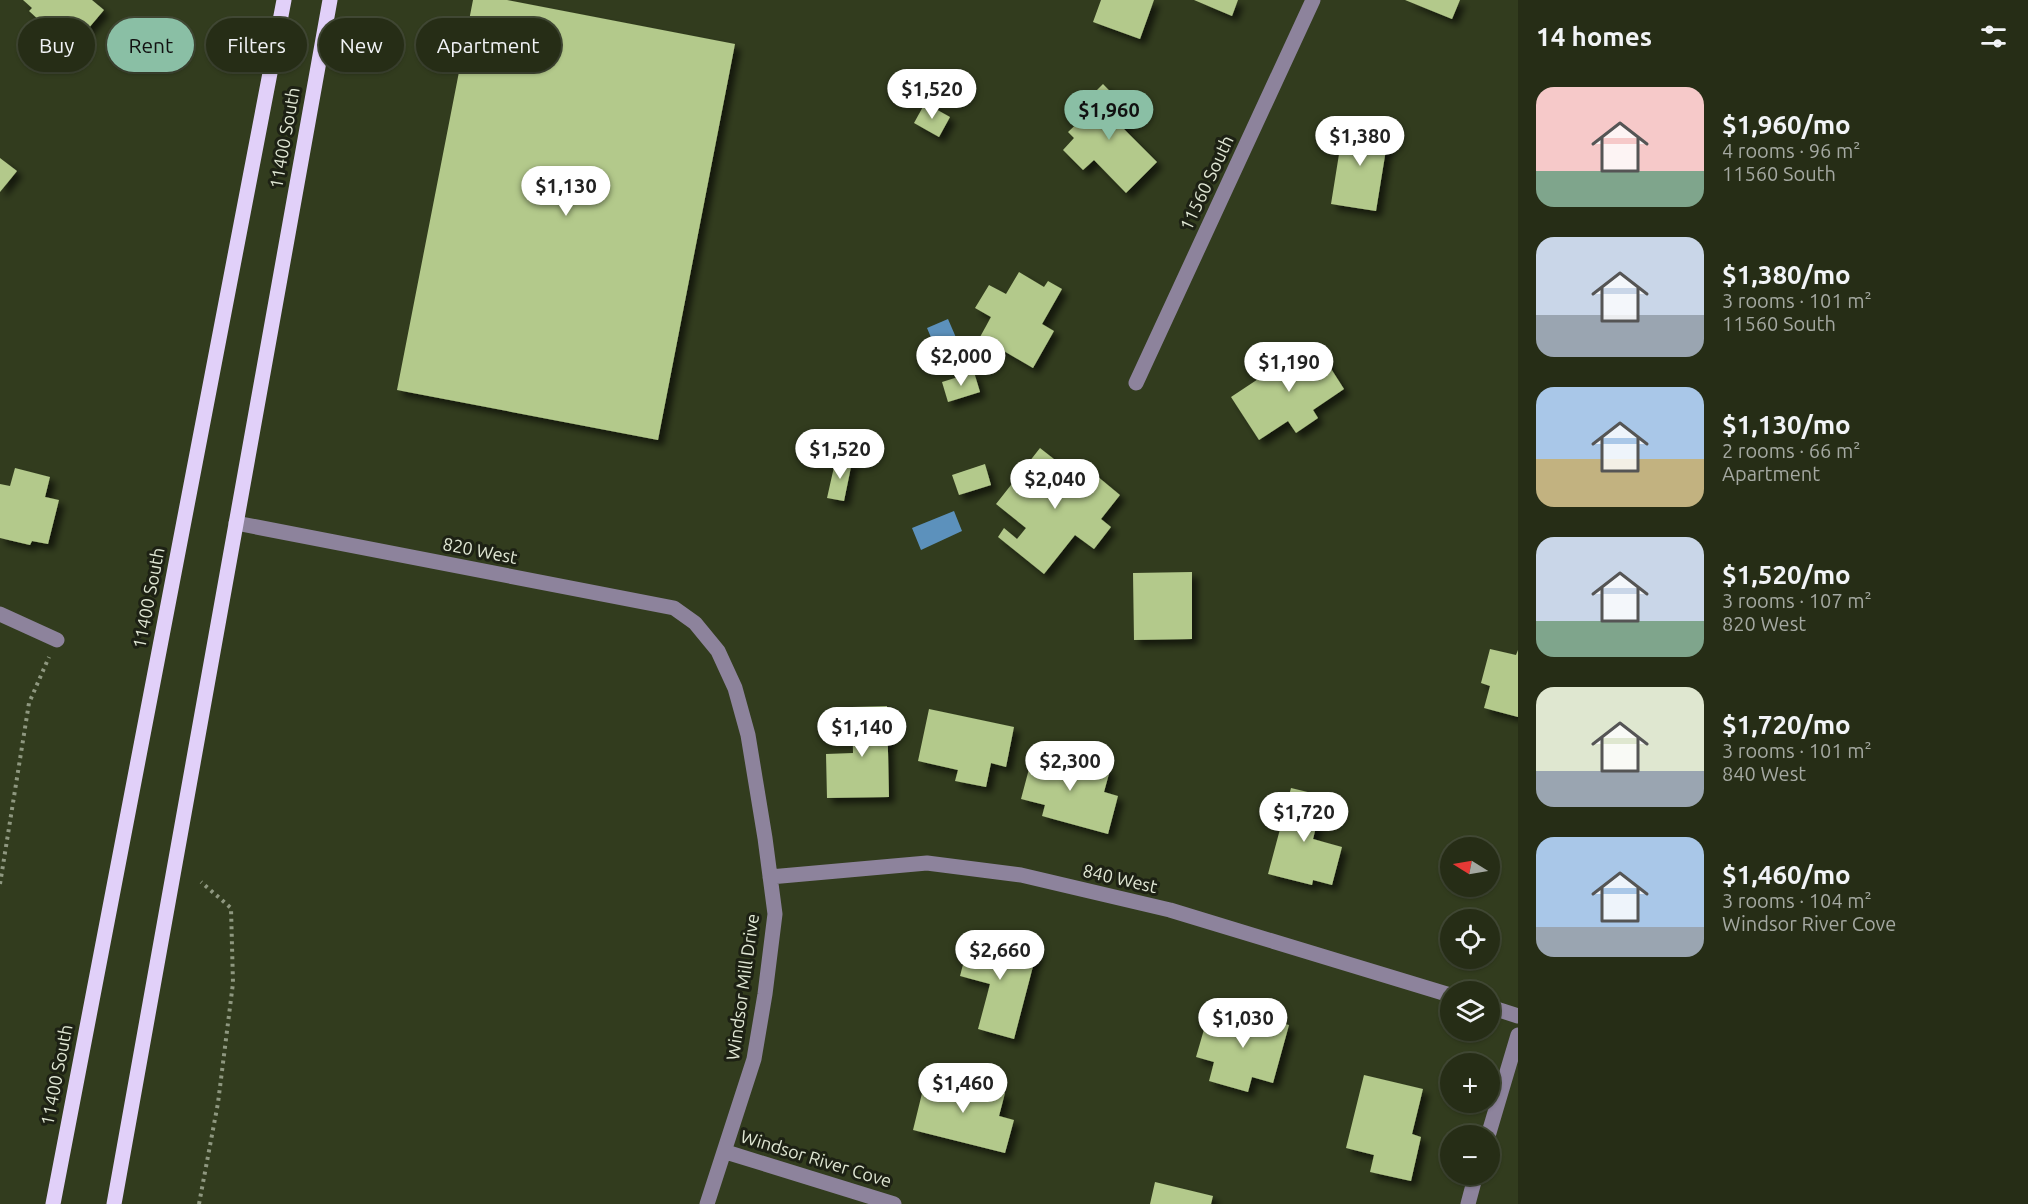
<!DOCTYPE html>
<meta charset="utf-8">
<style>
:root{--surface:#262d16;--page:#2e351f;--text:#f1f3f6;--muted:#a4a8a1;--line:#424935;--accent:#8abfa5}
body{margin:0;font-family:Ubuntu,sans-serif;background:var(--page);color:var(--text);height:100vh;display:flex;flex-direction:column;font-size:22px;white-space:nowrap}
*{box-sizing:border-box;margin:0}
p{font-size:20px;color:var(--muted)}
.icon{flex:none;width:33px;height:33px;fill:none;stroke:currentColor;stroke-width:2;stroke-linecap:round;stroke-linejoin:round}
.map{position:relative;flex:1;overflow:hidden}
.details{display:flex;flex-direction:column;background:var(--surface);width:510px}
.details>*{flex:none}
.top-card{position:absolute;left:18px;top:18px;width:570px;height:54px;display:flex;gap:12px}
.needle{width:39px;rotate:281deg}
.controls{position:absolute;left:1440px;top:837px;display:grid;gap:12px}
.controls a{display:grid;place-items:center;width:60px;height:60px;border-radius:50%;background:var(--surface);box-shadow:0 2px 4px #0004,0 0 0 2px var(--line);font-size:30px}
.price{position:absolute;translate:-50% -51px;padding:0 14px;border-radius:21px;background:#fff;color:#222;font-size:20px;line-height:39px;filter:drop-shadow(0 2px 3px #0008)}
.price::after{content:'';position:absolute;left:50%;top:36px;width:18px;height:14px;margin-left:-9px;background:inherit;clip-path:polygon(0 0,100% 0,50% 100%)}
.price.on{background:var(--accent);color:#111}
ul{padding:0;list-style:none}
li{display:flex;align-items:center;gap:18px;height:150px;padding:0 18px}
li span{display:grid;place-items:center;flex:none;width:168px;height:120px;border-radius:18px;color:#555}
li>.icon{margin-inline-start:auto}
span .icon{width:72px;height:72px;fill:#fffc;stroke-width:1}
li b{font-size:26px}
h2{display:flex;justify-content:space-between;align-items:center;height:72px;padding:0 18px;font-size:26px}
.chip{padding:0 21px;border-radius:27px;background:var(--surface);box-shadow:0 2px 4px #0004,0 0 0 2px var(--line);font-size:21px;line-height:54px}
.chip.on{background:var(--accent);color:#111}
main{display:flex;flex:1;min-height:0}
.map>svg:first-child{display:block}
.water{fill:#5c91bc}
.building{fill:#b3c98b;filter:url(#shadow)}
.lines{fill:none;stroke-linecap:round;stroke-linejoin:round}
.path{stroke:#8f9880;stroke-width:4;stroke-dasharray:3 4.5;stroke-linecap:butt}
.minor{stroke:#8d839c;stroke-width:15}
.major{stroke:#e1d0f9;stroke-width:15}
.labels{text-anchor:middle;stroke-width:6;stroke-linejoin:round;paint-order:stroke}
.street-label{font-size:18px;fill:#e0e7d4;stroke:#1d2114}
</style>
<main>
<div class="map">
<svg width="1518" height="1204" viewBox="0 0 1518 1204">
<defs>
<filter id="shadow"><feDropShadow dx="5.5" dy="5.5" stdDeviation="3" flood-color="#0009"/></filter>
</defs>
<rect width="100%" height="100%" fill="#323c1e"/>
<!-- water -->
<path class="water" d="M 948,319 L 967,363 L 946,373 L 927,328 Z
M 954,511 L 962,531 L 921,550 L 912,528 Z"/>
<!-- building -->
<path class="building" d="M 23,0 L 92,0 L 104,10 L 71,49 L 29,11 L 32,8 Z
M 473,0 L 507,0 L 735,44 L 658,440 L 397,390 Z
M 1101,0 L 1154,0 L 1140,39 L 1093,22 Z
M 1194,0 L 1238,0 L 1232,16 Z
M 1405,0 L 1460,0 L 1452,19 Z
M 1103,84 L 1134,116 L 1122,127 L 1157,162 L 1126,193 L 1094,160 L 1083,170 L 1063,150 L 1074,138 L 1068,132 L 1087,114 L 1080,107 Z
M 925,103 L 950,117 L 939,137 L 914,123 Z
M 1344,123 L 1389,131 L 1376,211 L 1331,204 Z
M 0,158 L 17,171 L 0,192 Z
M 1019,272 L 1044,287 L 1048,281 L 1062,289 L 1042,324 L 1054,331 L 1033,368 L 980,337 L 991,317 L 975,308 L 989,285 L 1006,294 Z
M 1314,342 L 1344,389 L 1313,410 L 1318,418 L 1296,433 L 1288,421 L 1259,440 L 1231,397 Z
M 974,372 L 980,392 L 948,402 L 942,382 Z
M 1040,448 L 1083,482 L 1091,471 L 1120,495 L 1101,519 L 1111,527 L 1094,549 L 1075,535 L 1044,574 L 998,537 L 1004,528 L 1017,539 L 1026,528 L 996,504 Z
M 836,458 L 852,462 L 844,501 L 827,498 Z
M 985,464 L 991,485 L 959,495 L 952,475 Z
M 15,468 L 50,477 L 45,497 L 59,500 L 48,544 L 32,541 L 30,545 L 0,538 L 0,484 L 10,486 Z
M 1192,572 L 1192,639 L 1134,640 L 1133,573 Z
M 1490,649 L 1516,655 L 1518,650 L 1518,717 L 1484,708 L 1490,686 L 1481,683 Z
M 887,706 L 889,797 L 827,798 L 826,754 L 853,753 L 852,707 Z
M 929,709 L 1014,727 L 1006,767 L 991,763 L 986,787 L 955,781 L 958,770 L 918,761 Z
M 1034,750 L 1110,770 L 1104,792 L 1118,796 L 1108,834 L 1042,816 L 1045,805 L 1021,799 Z
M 1291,788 L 1324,796 L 1313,839 L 1342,847 L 1332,885 L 1313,880 L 1312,885 L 1268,874 Z
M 971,934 L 1037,951 L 1014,1039 L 978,1029 L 990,984 L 960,976 Z
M 1224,1007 L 1289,1025 L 1273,1083 L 1252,1077 L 1248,1092 L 1209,1081 L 1214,1062 L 1196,1057 L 1205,1026 L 1218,1029 Z
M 927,1073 L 1005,1093 L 999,1116 L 1014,1120 L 1005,1153 L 913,1130 Z
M 1364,1075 L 1423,1089 L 1412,1134 L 1421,1137 L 1411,1181 L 1370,1172 L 1374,1155 L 1346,1148 Z
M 1155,1182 L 1213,1196 L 1211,1204 L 1150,1204 Z"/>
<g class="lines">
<!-- path -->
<path class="path" d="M 0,884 L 29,703 L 49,657
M 199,1204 L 218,1103 L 233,983 L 231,908 L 201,882"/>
<!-- minor -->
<path class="minor" d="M 1136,383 L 1313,0
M 236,523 L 674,608 L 695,623 L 718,651 L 735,688 L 748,735 L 765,838 L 775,914 L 765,994 L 754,1059 L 707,1204
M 0,614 L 57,640
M 770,877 L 927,863 L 1021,875 L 1170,910 L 1450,995
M 1490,1007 L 1518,1016
M 1488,1136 L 1518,1035
M 726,1152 L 894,1204
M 1468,1204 L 1476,1174"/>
<!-- major -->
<path class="major" d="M 53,1204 L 284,0
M 114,1204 L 330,0"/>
</g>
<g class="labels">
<!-- street labels -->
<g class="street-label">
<text transform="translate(285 138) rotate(-80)" y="6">11400 South</text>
<text transform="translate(1207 183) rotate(-65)" y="6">11560 South</text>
<text transform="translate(480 551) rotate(11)" y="6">820 West</text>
<text transform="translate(149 598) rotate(-79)" y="6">11400 South</text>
<text transform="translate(1120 879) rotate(13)" y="6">840 West</text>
<text transform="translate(743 987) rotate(-82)" y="6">Windsor Mill Drive</text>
<text transform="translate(57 1075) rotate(-79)" y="6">11400 South</text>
<text transform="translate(816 1159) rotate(17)" y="6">Windsor River Cove</text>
</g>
</g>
</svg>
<div class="controls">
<a><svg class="needle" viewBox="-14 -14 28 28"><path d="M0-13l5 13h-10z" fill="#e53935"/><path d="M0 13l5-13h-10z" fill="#a4a8a1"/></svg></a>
<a><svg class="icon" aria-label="locate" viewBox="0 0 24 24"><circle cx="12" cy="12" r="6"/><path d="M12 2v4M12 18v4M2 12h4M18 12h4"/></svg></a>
<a><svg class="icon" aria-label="layers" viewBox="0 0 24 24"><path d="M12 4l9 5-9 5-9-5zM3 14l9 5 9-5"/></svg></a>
<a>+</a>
<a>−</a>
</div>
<b class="price" style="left:932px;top:120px">$1,520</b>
<b class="price on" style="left:1109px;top:141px">$1,960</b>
<b class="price" style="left:1360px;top:167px">$1,380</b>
<b class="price" style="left:566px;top:217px">$1,130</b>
<b class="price" style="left:961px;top:387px">$2,000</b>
<b class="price" style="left:1289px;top:393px">$1,190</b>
<b class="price" style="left:840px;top:480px">$1,520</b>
<b class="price" style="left:1055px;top:510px">$2,040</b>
<b class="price" style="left:862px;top:758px">$1,140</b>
<b class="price" style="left:1070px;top:792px">$2,300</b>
<b class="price" style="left:1304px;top:843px">$1,720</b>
<b class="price" style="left:1000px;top:981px">$2,660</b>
<b class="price" style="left:1243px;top:1049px">$1,030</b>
<b class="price" style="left:963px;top:1114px">$1,460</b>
<div class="top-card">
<a class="chip">Buy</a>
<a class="chip on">Rent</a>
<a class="chip">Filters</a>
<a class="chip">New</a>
<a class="chip">Apartment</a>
</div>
</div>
<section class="details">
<h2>14 homes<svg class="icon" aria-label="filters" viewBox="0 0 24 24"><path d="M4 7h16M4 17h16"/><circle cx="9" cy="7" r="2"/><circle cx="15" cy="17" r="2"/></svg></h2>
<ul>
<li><span style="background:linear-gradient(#f6c9c9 70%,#7fa58c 0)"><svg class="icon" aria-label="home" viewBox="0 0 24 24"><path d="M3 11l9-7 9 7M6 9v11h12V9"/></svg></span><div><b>$1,960/mo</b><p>4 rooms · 96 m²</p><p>11560 South</p></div></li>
<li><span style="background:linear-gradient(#c9d6e8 65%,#9aa5b1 0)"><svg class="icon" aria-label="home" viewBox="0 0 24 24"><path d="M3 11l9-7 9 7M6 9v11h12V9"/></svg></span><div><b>$1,380/mo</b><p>3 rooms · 101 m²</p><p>11560 South</p></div></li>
<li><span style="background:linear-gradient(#a9c7e8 60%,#c2b280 0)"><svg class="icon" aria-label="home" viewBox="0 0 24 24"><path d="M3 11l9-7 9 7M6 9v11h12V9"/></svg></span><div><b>$1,130/mo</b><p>2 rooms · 66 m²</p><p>Apartment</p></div></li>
<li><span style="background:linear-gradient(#c9d6e8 70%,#7fa58c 0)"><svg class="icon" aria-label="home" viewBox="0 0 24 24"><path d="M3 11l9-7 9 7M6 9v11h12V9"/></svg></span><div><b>$1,520/mo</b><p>3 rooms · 107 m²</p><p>820 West</p></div></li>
<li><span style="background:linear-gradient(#dfe7d0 70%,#9aa5b1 0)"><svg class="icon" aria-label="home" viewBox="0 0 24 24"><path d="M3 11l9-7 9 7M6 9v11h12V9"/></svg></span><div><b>$1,720/mo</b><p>3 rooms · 101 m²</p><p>840 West</p></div></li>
<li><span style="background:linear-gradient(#a9c7e8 75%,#9aa5b1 0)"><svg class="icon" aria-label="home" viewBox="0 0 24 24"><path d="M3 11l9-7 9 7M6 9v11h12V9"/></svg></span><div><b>$1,460/mo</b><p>3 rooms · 104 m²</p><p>Windsor River Cove</p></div></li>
</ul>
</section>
</main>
